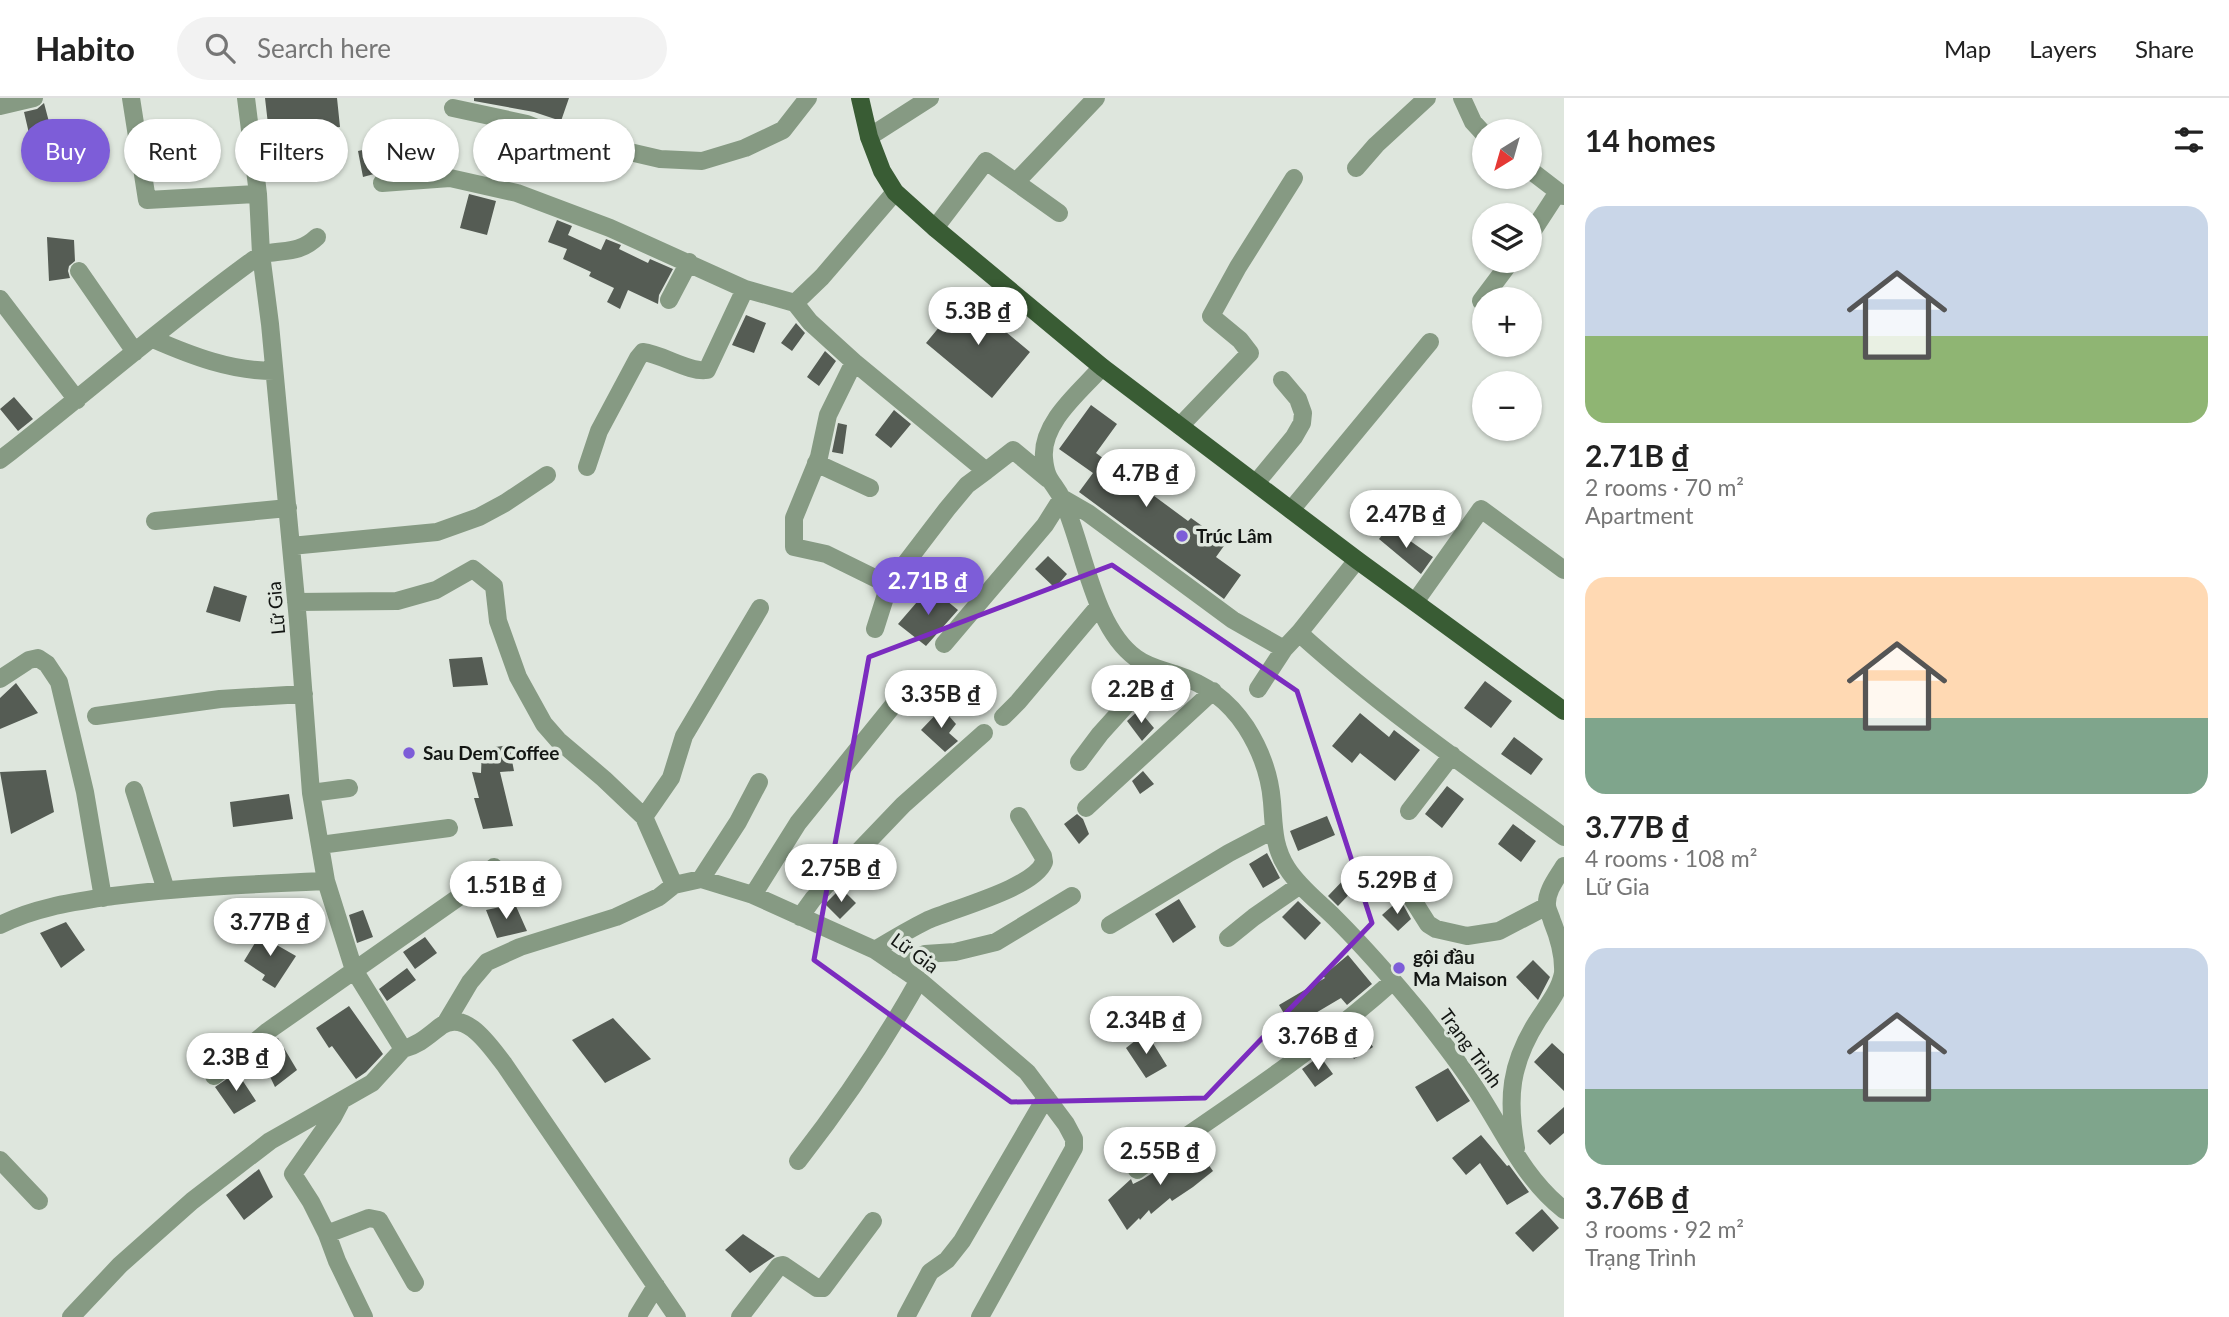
<!DOCTYPE html>
<meta charset="utf-8">
<style>
:root{--surface:#fff;--page:#f2f2f2;--text:#222;--muted:#767676;--line:#e0e0e0;--accent:#7d5dd8}
body{margin:0;font-family:Lato,sans-serif;background:var(--page);color:var(--text);height:100vh;display:flex;flex-direction:column;font-size:26px;white-space:nowrap}
*{box-sizing:border-box;margin:0}
p{font-size:23px;color:var(--muted)}
.icon{flex:none;width:38px;height:38px;fill:none;stroke:currentColor;stroke-width:2;stroke-linecap:round;stroke-linejoin:round}
.map{position:relative;flex:1;overflow:hidden}
.sheet{display:flex;flex-direction:column;background:var(--surface);width:665px}
.sheet>*{flex:none}
.hud{position:absolute;left:21px;top:21px;width:665px;height:63px;display:flex;gap:14px}
.needle{width:46px;rotate:217deg}
.fabs{position:absolute;left:1472px;top:21px;display:grid;gap:14px}
.fabs a{display:grid;place-items:center;width:70px;height:70px;border-radius:50%;background:var(--surface);box-shadow:0 2px 5px #0004;font-size:35px}
.price{position:absolute;translate:-50% -60px;padding:0 16px;border-radius:24px;background:#fff;color:#222;font-size:23px;line-height:46px;filter:drop-shadow(0 2px 4px #0008)}
.price::after{content:'';position:absolute;left:50%;top:42px;width:21px;height:16px;margin-left:-10px;background:inherit;clip-path:polygon(0 0,100% 0,50% 100%)}
.price.on{background:var(--accent);color:#fff}
ul{padding:0;list-style:none}
li{display:grid;align-content:center;gap:14px;height:371px;padding:0 21px}
li span{display:grid;place-items:center;height:217px;border-radius:21px;color:#555}
li>.icon{margin-inline-start:auto}
span .icon{width:126px;height:126px;fill:#fffc;stroke-width:1}
li b{font-size:30px}
h2{display:flex;justify-content:space-between;align-items:center;height:84px;padding:0 21px;font-size:30px}
.chip{padding:0 24px;border-radius:32px;background:var(--surface);box-shadow:0 2px 5px #0004;font-size:24px;line-height:63px}
.chip.on{background:var(--accent);color:#fff}
header{display:flex;align-items:center;gap:42px;box-sizing:border-box;height:98px;padding:0 35px;background:var(--surface);border-bottom:2px solid var(--line)}
header strong{font-size:33px}
nav{display:flex;gap:38px;margin-inline-start:auto;font-size:24px}
.search{width:490px;height:63px;background:var(--page);display:flex;align-items:center;gap:18px;box-sizing:border-box;padding:0 24px;border-radius:38px;color:var(--muted);font-size:26px}
main{display:flex;flex:1;min-height:0}
.map>svg:first-child{display:block}
.building{fill:#555c54}
.lines{fill:none;stroke-linecap:round;stroke-linejoin:round}
.minor{stroke:#869a83;stroke-width:18}
.major{stroke:#395c34;stroke-width:18}
.marked{fill:none;stroke:#7b2cbf;stroke-width:5;stroke-linejoin:round}
.poi-dot{fill:#7d5dd8;stroke:#dee6dd;stroke-width:2.5}
.labels{text-anchor:middle;stroke-width:7;stroke-linejoin:round;paint-order:stroke}
.poi-label{font-size:19px;font-weight:bold;fill:#131613;stroke:#dee6dd;text-anchor:start}
.street-label{font-size:19px;fill:#131613;stroke:#dee6dd}
</style>
<header>
<strong>Habito</strong>
<div class="search"><svg class="icon" aria-label="search" viewBox="0 0 24 24"><circle cx="10" cy="10" r="6"/><path d="M15 15l6 6"/></svg>Search here</div>
<nav><a>Map</a><a>Layers</a><a>Share</a></nav>
</header>
<main>
<div class="map">
<svg width="1564" height="1219" viewBox="0 0 1564 1219">
<rect width="100%" height="100%" fill="#dee6dd"/>
<!-- building -->
<path class="building" d="M 265,0 L 337,0 L 340,29 L 269,35 Z
M 474,0 L 569,0 L 561,23 L 534,14 L 474,3 Z
M 44,5 L 53,39 L 31,44 L 24,14 L 37,11 Z
M 380,48 L 385,73 L 363,79 L 358,53 Z
M 469,96 L 496,103 L 487,137 L 460,130 Z
M 557,122 L 572,128 L 568,137 L 601,152 L 606,141 L 621,147 L 619,151 L 648,165 L 650,161 L 673,171 L 659,197 L 658,206 L 628,192 L 620,211 L 607,204 L 614,190 L 589,178 L 591,174 L 563,161 L 567,151 L 548,144 Z
M 47,139 L 74,142 L 75,163 L 69,168 L 68,173 L 70,180 L 49,183 Z
M 964,199 L 1030,254 L 992,300 L 926,245 Z
M 746,217 L 766,225 L 754,255 L 732,247 Z
M 796,225 L 805,235 L 792,253 L 781,245 Z
M 825,253 L 836,263 L 819,288 L 807,279 Z
M 14,299 L 33,321 L 18,333 L 0,311 Z
M 1091,307 L 1117,326 L 1096,355 L 1188,423 L 1191,420 L 1226,445 L 1216,459 L 1241,477 L 1224,501 L 1079,394 L 1093,375 L 1059,351 Z
M 894,312 L 911,326 L 891,350 L 875,337 Z
M 838,325 L 847,327 L 843,356 L 832,354 Z
M 1389,428 L 1433,459 L 1421,476 L 1379,441 Z
M 1048,458 L 1067,476 L 1055,490 L 1035,471 Z
M 214,488 L 247,498 L 240,524 L 206,514 Z
M 930,489 L 958,512 L 926,548 L 898,526 Z
M 482,559 L 488,587 L 453,589 L 449,561 Z
M 1485,583 L 1512,603 L 1491,630 L 1464,610 Z
M 16,585 L 38,615 L 0,631 L 0,600 Z
M 942,610 L 956,626 L 949,635 L 958,643 L 945,654 L 921,632 Z
M 1139,612 L 1154,630 L 1142,643 L 1127,623 Z
M 1360,615 L 1389,639 L 1394,632 L 1420,652 L 1395,683 L 1360,655 L 1352,665 L 1332,648 Z
M 1514,639 L 1543,661 L 1531,677 L 1501,656 Z
M 509,647 L 514,673 L 500,674 L 513,728 L 483,731 L 474,700 L 479,700 L 472,674 L 481,675 L 482,651 Z
M 46,672 L 54,714 L 11,736 L 0,674 Z
M 1143,673 L 1154,686 L 1140,696 L 1132,683 Z
M 1447,688 L 1464,701 L 1442,730 L 1425,716 Z
M 289,696 L 293,721 L 233,729 L 230,704 Z
M 1077,716 L 1083,721 L 1089,736 L 1079,746 L 1064,726 Z
M 1327,718 L 1335,737 L 1298,753 L 1290,733 Z
M 1513,726 L 1536,743 L 1521,764 L 1498,746 Z
M 1267,755 L 1280,780 L 1263,790 L 1249,766 Z
M 1351,774 L 1361,784 L 1338,808 L 1328,798 Z
M 841,790 L 856,805 L 840,821 L 825,806 Z
M 1179,801 L 1196,829 L 1173,845 L 1155,816 Z
M 1400,801 L 1411,821 L 1398,833 L 1382,817 Z
M 1298,803 L 1321,825 L 1305,842 L 1282,819 Z
M 515,806 L 527,833 L 497,840 L 486,812 Z
M 363,812 L 373,839 L 357,845 L 349,817 Z
M 66,824 L 85,852 L 61,870 L 40,835 Z
M 264,830 L 279,839 L 275,846 L 296,858 L 275,890 L 262,882 L 265,877 L 244,863 Z
M 425,839 L 437,855 L 415,871 L 403,854 Z
M 1348,857 L 1372,886 L 1347,907 L 1341,900 L 1292,929 L 1279,907 L 1325,880 L 1323,878 Z
M 1533,862 L 1550,879 L 1538,902 L 1516,879 Z
M 407,870 L 416,882 L 387,903 L 379,891 Z
M 349,908 L 383,956 L 366,974 L 356,981 L 332,948 L 329,950 L 316,930 Z
M 613,920 L 651,961 L 605,985 L 572,942 Z
M 1361,931 L 1373,949 L 1354,961 L 1342,943 Z
M 1146,934 L 1167,968 L 1146,980 L 1126,950 Z
M 278,940 L 297,972 L 275,989 L 259,956 Z
M 1552,945 L 1564,956 L 1564,993 L 1534,964 Z
M 1320,958 L 1333,976 L 1315,989 L 1302,971 Z
M 1448,970 L 1470,1003 L 1437,1024 L 1415,989 Z
M 237,974 L 256,1003 L 234,1016 L 215,989 Z
M 1564,1009 L 1564,1035 L 1550,1047 L 1537,1033 Z
M 1481,1037 L 1507,1068 L 1509,1067 L 1529,1094 L 1507,1107 L 1480,1065 L 1466,1077 L 1452,1060 Z
M 1195,1048 L 1213,1073 L 1193,1089 L 1172,1103 L 1170,1100 L 1151,1116 L 1149,1112 L 1140,1122 L 1139,1120 L 1127,1132 L 1108,1102 L 1131,1081 L 1133,1086 L 1143,1081 Z
M 259,1071 L 273,1099 L 244,1122 L 226,1097 Z
M 1542,1111 L 1559,1130 L 1533,1154 L 1515,1135 Z
M 743,1136 L 775,1158 L 750,1175 L 725,1152 Z"/>
<g class="lines">
<!-- minor -->
<path class="minor" d="M 131,0 L 147,102 L 258,96
M 246,0 L 258,96 L 261,156 L 270,226 L 298,523 L 311,695 L 326,783 L 354,872 L 403,951 C 419,947 428,938 441,928 C 466,910 491,950 504,966 L 677,1219
M 1462,0 L 1473,24 L 1484,36
M 0,8 L 34,0
M 453,10 L 527,26 L 552,36 L 660,61 L 702,63 L 745,50 L 783,32 L 808,0
M 869,39 L 930,0
M 1356,70 L 1376,47 L 1427,0
M 1530,72 L 1564,98
M 1016,84 L 1096,0
M 382,85 L 450,80 L 517,95 L 610,130 L 745,191 L 795,205 L 822,179 L 895,94
M 935,130 L 986,63 L 1059,115
M 1530,137 L 1558,94
M 79,173 L 135,254
M 0,201 L 77,302
M 669,202 L 689,164
M 1481,203 L 1511,163
M 795,205 L 810,224 L 854,264 L 986,373 L 1013,352 L 1048,381
M 153,241 C 192,258 231,273 274,273
M 854,264 L 828,317 L 819,359 L 794,420 L 794,449 L 826,456 L 889,487
M 1102,269 C 1081,293 1041,324 1044,360 C 1046,385 1055,384 1063,403 C 1084,449 1093,529 1136,560 C 1148,569 1162,572 1175,576 C 1206,586 1228,602 1246,629 C 1260,651 1270,678 1272,704 C 1274,728 1273,748 1287,770 C 1299,789 1319,804 1335,820 C 1365,850 1393,882 1420,915 C 1439,939 1458,963 1474,988 C 1503,1031 1522,1079 1564,1112
M 1180,328 L 1250,255 L 1240,242 L 1211,218 L 1238,169 L 1294,80
M 0,362 C 85,296 166,225 253,162 C 274,147 294,161 317,139
M 816,365 L 870,390
M 587,369 L 599,333 L 638,260 L 643,254 C 662,256 690,275 707,272 L 745,191
M 1256,385 L 1294,339 L 1302,325 L 1303,315 L 1298,301 L 1282,282
M 1291,412 L 1430,244
M 155,423 L 288,410
M 291,448 L 437,434 L 479,419 L 505,405 L 547,377
M 296,504 L 397,503 L 436,492 L 473,471 L 494,488 L 498,523 L 518,579 L 544,626 L 558,642 L 604,681 L 644,719 L 674,787
M 1415,504 L 1481,411 L 1564,472
M 875,531 L 889,487 L 947,411 L 967,387 L 986,373
M 1299,535 C 1382,610 1474,674 1564,739
M 944,546 L 1045,427 L 1062,400 L 1088,415 L 1233,522 L 1284,551
M 0,581 L 29,562 L 38,560 L 47,566 L 59,584 L 85,694 L 103,800
M 1258,591 L 1284,551 L 1299,535 L 1357,462
M 96,618 L 220,601 L 304,596
M 1003,619 L 1018,604 L 1099,508
M 1079,664 L 1100,636 L 1128,605 L 1177,577
M 134,692 L 166,792
M 311,695 L 349,690
M 1086,710 L 1213,593
M 1409,713 L 1452,657
M 644,719 L 671,680 L 684,638 L 760,510
M 320,747 L 449,730
M 701,781 L 738,724 L 759,684
M 753,797 L 798,725 L 908,589
M 1411,799 L 1428,826 L 1436,831 L 1467,838 L 1499,833 L 1547,808
M 800,819 L 813,801 L 903,707 L 984,635
M 0,827 C 35,809 74,804 113,798 C 184,789 255,786 326,783
M 1110,827 L 1229,755 L 1273,732
M 1228,840 L 1254,819 L 1300,787
M 875,852 C 893,841 910,831 928,822 C 955,810 1034,790 1044,764 L 1043,758 L 1019,718
M 898,868 L 925,856 L 955,854 L 996,844 L 1072,798
M 445,926 L 470,884 L 487,864 L 520,849 L 616,819 L 659,799 L 674,787 L 701,781 L 753,797 L 875,852 L 919,882 L 1027,974 L 1066,1026 L 1074,1041 L 1074,1050 L 980,1219
M 214,978 L 268,933 L 469,792 L 494,769
M 342,1002 L 333,1019 L 293,1076 L 311,1104 L 327,1136 L 337,1163 L 364,1219
M 1516,1050 C 1507,1000 1510,966 1538,922 C 1547,908 1560,892 1563,875 C 1564,856 1559,840 1552,823 C 1551,818 1547,812 1547,807 C 1546,793 1557,780 1564,768
M 0,1062 L 39,1103
M 798,1063 C 844,1004 882,948 919,882
M 1137,1072 C 1224,1012 1314,954 1393,883
M 327,1136 L 369,1120 L 379,1122 L 415,1185
M 71,1219 L 120,1167 L 192,1103 L 270,1043 L 372,985 L 403,951
M 637,1219 L 656,1188
M 740,1219 L 779,1168 L 783,1167 L 817,1190 L 823,1190 L 873,1123
M 906,1219 L 930,1174 L 947,1162 L 962,1143 L 1046,999"/>
<!-- major -->
<path class="major" d="M 860,0 L 869,39 L 882,73 L 895,94 L 935,130 L 1102,269 L 1357,462 L 1564,613"/>
</g>
<!-- marked area -->
<path class="marked" d="M 1112,467 L 1297,593 L 1372,825 L 1205,1000 L 1011,1004 L 814,862 L 869,559 Z"/>
<!-- markers -->
<g class="poi-dot">
<circle cx="1182" cy="438" r="7"/>
<circle cx="409" cy="655" r="7"/>
<circle cx="1399" cy="870" r="7"/>
</g>
<g class="labels">
<!-- poi labels -->
<g class="poi-label">
<text x="1196" y="445">Trúc Lâm</text>
<text x="423" y="662">Sau Dem Coffee</text>
<text x="1413" y="866">gội đầu<tspan x="1413" dy="22">Ma Maison</tspan></text>
</g>
<!-- street labels -->
<g class="street-label">
<text transform="translate(276 510) rotate(-95)" y="7">Lữ Gia</text>
<text transform="translate(915 855) rotate(36)" y="7">Lữ Gia</text>
<text transform="translate(1471 950) rotate(54)" y="7">Trạng Trình</text>
</g>
</g>
</svg>
<div class="fabs">
<a><svg class="needle" viewBox="-14 -14 28 28"><path d="M0-13l5 13h-10z" fill="#e53935"/><path d="M0 13l5-13h-10z" fill="#767676"/></svg></a>
<a><svg class="icon" aria-label="layers" viewBox="0 0 24 24"><path d="M12 4l9 5-9 5-9-5zM3 14l9 5 9-5"/></svg></a>
<a>+</a>
<a>−</a>
</div>
<b class="price" style="left:978px;top:249px">5.3B ₫</b>
<b class="price" style="left:1146px;top:411px">4.7B ₫</b>
<b class="price" style="left:1406px;top:452px">2.47B ₫</b>
<b class="price on" style="left:928px;top:519px">2.71B ₫</b>
<b class="price" style="left:1141px;top:627px">2.2B ₫</b>
<b class="price" style="left:941px;top:632px">3.35B ₫</b>
<b class="price" style="left:841px;top:806px">2.75B ₫</b>
<b class="price" style="left:1397px;top:818px">5.29B ₫</b>
<b class="price" style="left:506px;top:823px">1.51B ₫</b>
<b class="price" style="left:270px;top:860px">3.77B ₫</b>
<b class="price" style="left:1146px;top:958px">2.34B ₫</b>
<b class="price" style="left:1318px;top:974px">3.76B ₫</b>
<b class="price" style="left:236px;top:995px">2.3B ₫</b>
<b class="price" style="left:1160px;top:1089px">2.55B ₫</b>
<div class="hud">
<a class="chip on">Buy</a>
<a class="chip">Rent</a>
<a class="chip">Filters</a>
<a class="chip">New</a>
<a class="chip">Apartment</a>
</div>
</div>
<section class="sheet">
<h2>14 homes<svg class="icon" aria-label="filters" viewBox="0 0 24 24"><path d="M4 7h16M4 17h16"/><circle cx="9" cy="7" r="2"/><circle cx="15" cy="17" r="2"/></svg></h2>
<ul>
<li><span style="background:linear-gradient(#c9d6e8 60%,#8fb573 0)"><svg class="icon" aria-label="home" viewBox="0 0 24 24"><path d="M3 11l9-7 9 7M6 9v11h12V9"/></svg></span><div><b>2.71B ₫</b><p>2 rooms · 70 m²</p><p>Apartment</p></div></li>
<li><span style="background:linear-gradient(#ffd9b3 65%,#7fa58c 0)"><svg class="icon" aria-label="home" viewBox="0 0 24 24"><path d="M3 11l9-7 9 7M6 9v11h12V9"/></svg></span><div><b>3.77B ₫</b><p>4 rooms · 108 m²</p><p>Lữ Gia</p></div></li>
<li><span style="background:linear-gradient(#c9d6e8 65%,#7fa58c 0)"><svg class="icon" aria-label="home" viewBox="0 0 24 24"><path d="M3 11l9-7 9 7M6 9v11h12V9"/></svg></span><div><b>3.76B ₫</b><p>3 rooms · 92 m²</p><p>Trạng Trình</p></div></li>
</ul>
</section>
</main>
